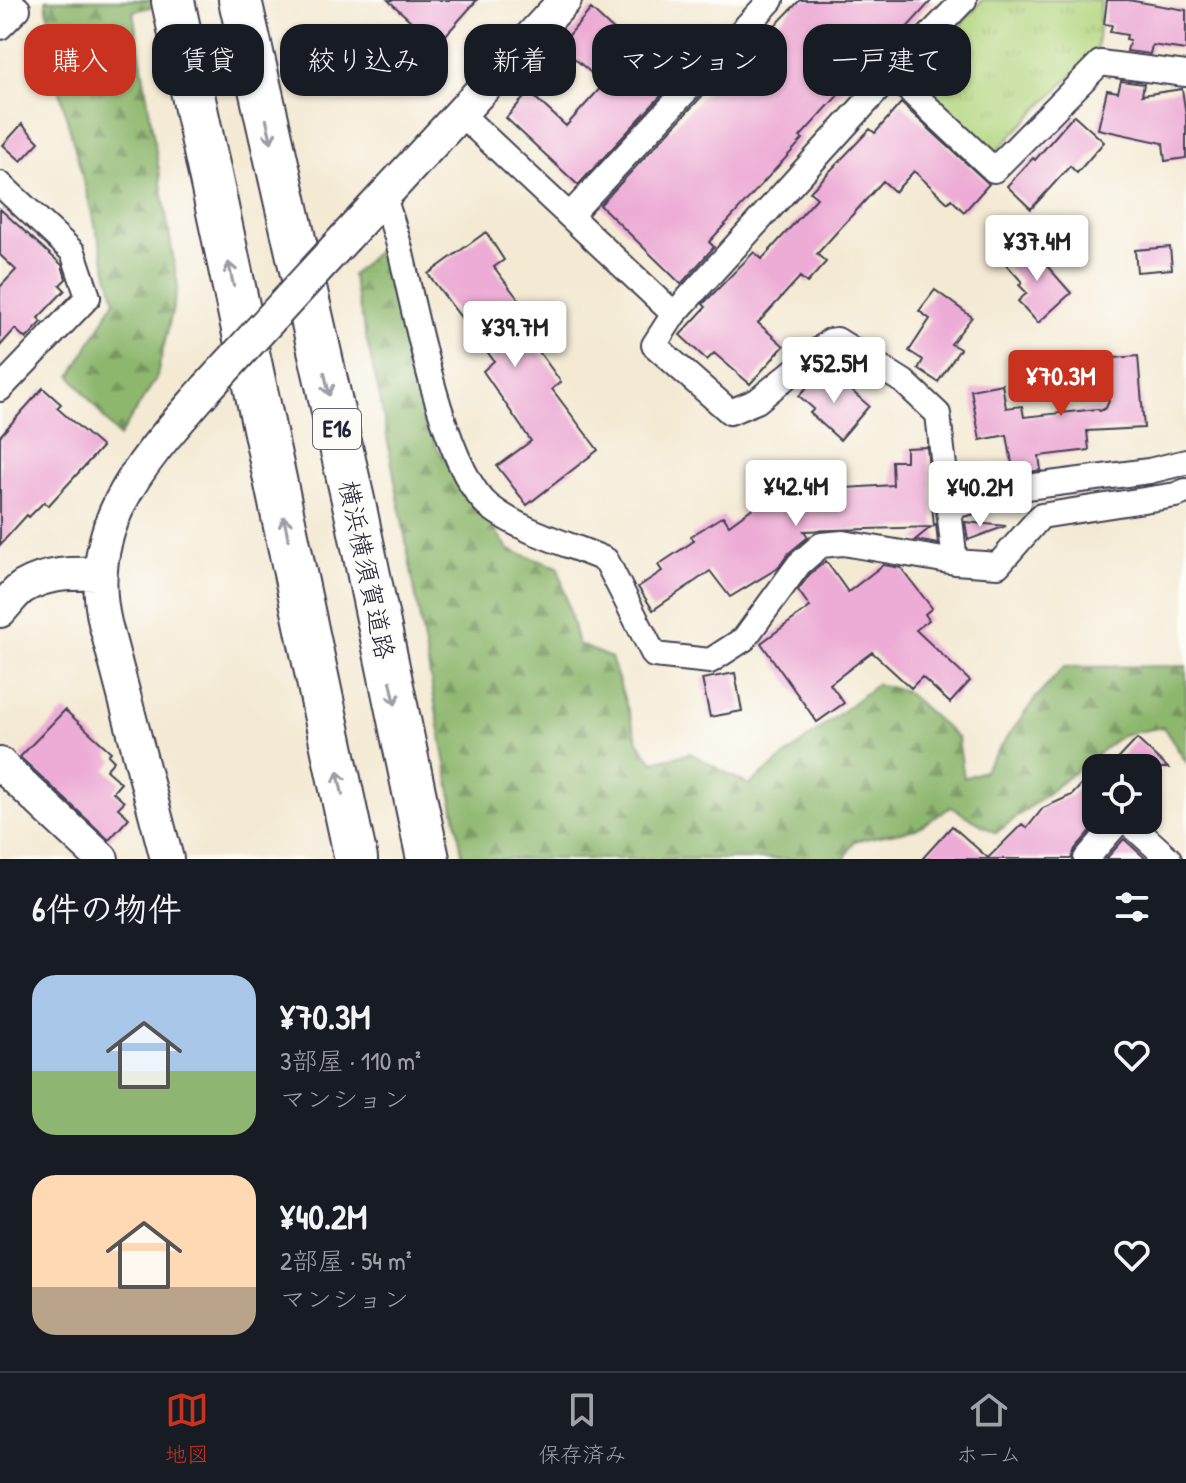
<!DOCTYPE html>
<html lang="ja">
<meta charset="utf-8">
<style>
:root{--surface:#171b24;--page:#242831;--text:#f1f3f6;--muted:#9ea1a6;--line:#363941;--accent:#c8321e}
body{margin:0;font-family:"Patrick Hand","Klee One",sans-serif;background:var(--page);color:var(--text);height:100vh;display:flex;flex-direction:column;font-size:30px;white-space:nowrap}
*{box-sizing:border-box;margin:0}
p{font-size:26px;color:var(--muted)}
.icon{flex:none;width:44px;height:44px;fill:none;stroke:currentColor;stroke-width:2;stroke-linecap:round;stroke-linejoin:round}
.map{position:relative;height:859px;overflow:hidden}
.panel{display:flex;flex-direction:column;background:var(--surface);flex:1}
.panel>*{flex:none}
.guide{position:absolute;left:24px;top:24px;width:1138px;height:72px;display:flex;gap:16px}
.tools{position:absolute;left:1082px;top:754px;display:grid;gap:16px}
.tools a{display:grid;place-items:center;width:80px;height:80px;border-radius:16px;background:var(--surface);box-shadow:0 2px 6px #0004;font-size:40px}
.price{position:absolute;translate:-50% -68px;padding:0 18px;border-radius:8px;background:#fff;color:#222;font-size:26px;line-height:52px;filter:drop-shadow(0 2px 4px #0008)}
.price::after{content:'';position:absolute;left:50%;top:48px;width:24px;height:18px;margin-left:-12px;background:inherit;clip-path:polygon(0 0,100% 0,50% 100%)}
.price.current{background:var(--accent);color:#fff}
ul{padding:0;list-style:none}
li{display:flex;align-items:center;gap:24px;height:200px;padding:0 32px}
li span{display:grid;place-items:center;flex:none;width:224px;height:160px;border-radius:24px;color:#555}
li>.icon{margin-inline-start:auto}
span .icon{width:96px;height:96px;fill:#fffc;stroke-width:1}
li b{font-size:34px}
h2{display:flex;justify-content:space-between;align-items:center;height:96px;padding:0 32px;font-size:34px}
.tag{padding:0 28px;border-radius:24px;background:var(--surface);box-shadow:0 2px 6px #0004;font-size:28px;line-height:72px}
.tag.current{background:var(--accent);color:#fff}
.tabs{display:flex;justify-content:space-around;align-items:center;height:112px;border-top:2px solid var(--line);background:var(--surface);font-size:22px;color:var(--muted)}
.tabs a{display:grid;justify-items:center;gap:4px}
.tabs .current{color:var(--accent)}
.map>svg:first-child{display:block}
.grass{fill:url(#grass-tufts);stroke:#6a7c5d;stroke-width:2}
.forest{fill:url(#forest-firs);stroke:#586c54;stroke-width:2}
.building{fill:#edacd5}
.lines{fill:none;stroke-linecap:round;stroke-linejoin:round}
.street-casing{stroke:#424052;stroke-width:28}
.secondary-casing{stroke:#424052;stroke-width:36}
.highway-casing{stroke:#424052;stroke-width:46}
.street{stroke:#fff;stroke-width:24}
.secondary{stroke:#fff;stroke-width:32}
.highway{stroke:#fff;stroke-width:42}
.secondary-bridge-casing{stroke:#424052;stroke-width:36;stroke-linecap:butt}
.secondary-bridge{stroke:#fff;stroke-width:32}
.oneway{stroke:#9c9ca7}
.labels{text-anchor:middle;stroke-width:6;stroke-linejoin:round;paint-order:stroke}
.shield{fill:#fdfcf7;stroke:#646373;stroke-width:2}
.shield-label{font-size:24px;font-weight:bold;fill:#22223b}
.street-label{font-size:26px;fill:#22223b;stroke:#fdfcf7}
</style>
<div class="map">
<svg width="1186" height="859" viewBox="0 0 1186 859">
<defs>
<pattern id="grass-tufts" width="24" height="20" patternUnits="userSpaceOnUse" patternTransform="scale(2)"><rect width="24" height="20" fill="#b3d67f"/><path d="M3 7l-1-3M5 7V3M7 7l1-3M15 17l-1-3M17 17v-4M19 17l1-3" fill="none" stroke="#9ab76f"/></pattern>
<pattern id="forest-firs" width="22" height="20" patternUnits="userSpaceOnUse" patternTransform="scale(2)"><rect width="22" height="20" fill="#8eb76e"/><path d="M5 1l3.5 6h-7zM16 11l3.5 6h-7z" fill="#74945c"/></pattern>
</defs>
<rect width="100%" height="100%" fill="#fdfcf7"/>
<filter id="ink" filterUnits="userSpaceOnUse"><feTurbulence type="fractalNoise" baseFrequency=".0125" numOctaves="2"/><feDisplacementMap in="SourceGraphic" scale="16" xChannelSelector="R" yChannelSelector="G"/><feConvolveMatrix kernelMatrix="1 2 1 2 8 2 1 2 1" color-interpolation-filters="sRGB"/></filter>
<filter id="wash" filterUnits="userSpaceOnUse"><feTurbulence type="fractalNoise" baseFrequency=".006" numOctaves="4" result="noise"/><feDisplacementMap in="SourceGraphic" scale="32" xChannelSelector="R" yChannelSelector="G"/><feGaussianBlur stdDeviation="1.8" result="paint"/><feColorMatrix in="noise" values="0 0 0 0 0 0 0 0 0 0 0 0 0 0 0 0 0 1.4 0 .05"/><feComposite in="paint" operator="in"/></filter>
<g filter="url(#wash)">
<rect width="100%" height="100%" fill="#f4ead4"/>
<!-- grass -->
<path class="grass" d="M 982,0 L 1101,0 L 1097,50 L 993,154 L 913,80 Z"/>
<!-- forest -->
<path class="forest" d="M 46,0 L 182,0 L 133,11 L 178,287 L 156,379 L 119,437 L 71,376 L 115,300 L 56,77 Z
M 383,246 L 435,445 L 509,550 L 558,567 L 578,644 L 611,658 L 638,741 L 653,762 L 690,753 L 749,785 L 877,684 L 905,691 L 958,738 L 964,778 L 983,771 L 1035,699 L 1064,667 L 1186,666 L 1186,762 L 1163,727 L 1122,735 L 996,833 L 951,807 L 916,829 L 854,841 L 845,859 L 463,859 L 381,403 L 352,275 Z"/>
<g id="blocks">
<!-- building -->
<path class="building" d="M 388,0 L 477,0 L 437,45 Z
M 800,0 L 932,0 L 854,86 L 850,82 L 800,137 L 803,139 L 709,242 L 714,247 L 681,284 L 600,205 L 764,30 L 768,33 Z
M 1107,0 L 1128,0 L 1186,10 L 1186,50 L 1152,45 L 1150,54 L 1127,51 L 1130,40 L 1126,39 L 1127,35 L 1110,32 L 1112,25 L 1104,24 Z
M 591,9 L 672,84 L 578,185 L 506,118 L 529,92 L 566,126 L 604,84 L 560,46 Z
M 1121,81 L 1144,84 L 1142,95 L 1182,89 L 1186,115 L 1186,158 L 1165,161 L 1163,143 L 1098,129 L 1107,90 L 1118,92 Z
M 901,103 L 989,184 L 964,212 L 951,199 L 948,203 L 914,171 L 895,192 L 883,181 L 817,254 L 826,262 L 807,283 L 800,277 L 758,323 L 784,346 L 750,384 L 714,353 L 707,360 L 680,335 L 706,307 L 703,304 L 754,252 L 762,259 L 817,198 L 810,192 L 870,129 L 875,133 Z
M 1074,115 L 1104,142 L 1077,173 L 1070,166 L 1031,209 L 1007,186 L 1033,158 L 1035,160 Z
M 22,124 L 39,142 L 21,161 L 3,145 Z
M 0,209 L 62,265 L 66,279 L 60,285 L 65,290 L 38,318 L 42,322 L 26,339 L 15,329 L 0,346 L 0,287 L 16,270 L 0,255 Z
M 486,232 L 504,260 L 494,267 L 539,327 L 527,335 L 561,382 L 552,389 L 598,450 L 527,505 L 497,466 L 531,441 L 483,371 L 494,361 L 428,274 Z
M 1026,242 L 1071,293 L 1038,323 L 1018,301 L 1027,293 L 1019,285 L 1022,282 L 1004,262 Z
M 1170,247 L 1172,269 L 1137,272 L 1135,250 Z
M 935,290 L 972,317 L 951,344 L 960,349 L 938,382 L 918,369 L 923,360 L 909,351 L 930,319 L 919,311 Z
M 1138,356 L 1144,428 L 1087,431 L 1089,450 L 1039,456 L 1041,470 L 1014,475 L 1007,435 L 980,440 L 971,390 L 1002,384 L 1006,408 L 1022,406 L 1024,417 L 1097,409 L 1100,411 L 1106,408 L 1109,401 L 1105,396 L 1102,359 Z
M 819,374 L 823,378 L 826,374 L 835,381 L 837,378 L 869,406 L 840,440 L 810,413 L 814,409 L 799,396 Z
M 43,388 L 61,404 L 57,408 L 102,447 L 48,506 L 44,502 L 29,517 L 27,515 L 0,545 L 0,436 Z
M 927,447 L 934,526 L 936,524 L 938,544 L 915,540 L 931,527 L 804,531 L 808,537 L 789,553 L 778,568 L 730,597 L 710,571 L 653,610 L 638,587 L 662,571 L 658,565 L 694,541 L 691,536 L 723,516 L 729,525 L 786,484 L 827,477 L 830,489 L 893,485 L 892,461 L 906,461 L 906,448 Z
M 965,522 L 1006,526 L 968,540 Z
M 826,561 L 848,592 L 883,565 L 901,568 L 932,608 L 925,614 L 929,620 L 916,630 L 970,681 L 950,703 L 922,677 L 911,688 L 872,652 L 830,684 L 844,703 L 817,722 L 761,643 L 810,607 L 798,590 L 810,574 Z
M 735,673 L 742,711 L 710,717 L 702,679 Z
M 65,710 L 111,752 L 108,755 L 114,761 L 106,770 L 121,783 L 113,792 L 124,802 L 118,808 L 129,818 L 109,840 L 20,757 Z
M 1137,739 L 1168,768 L 1110,768 Z
M 1096,769 L 1096,820 L 1100,820 L 1075,849 L 1071,859 L 922,859 L 952,826 L 988,858 L 1022,824 L 1027,828 L 1043,808 L 1072,795 Z
M 1124,839 L 1146,859 L 1106,859 Z"/>
</g>
</g>
<g filter="url(#ink)">
<use href="#blocks" fill-opacity="0" stroke="#424052" stroke-width="2"/>
<g class="lines">
<!-- street casing -->
<g class="street-casing">
<path id="street" d="M 0,27 L 18,9 L 8,0
M 892,74 L 994,170 L 1100,63 L 1186,74
M 462,115 L 674,314 L 892,74 L 964,0
M 0,184 L 73,252 L 88,297 L 0,389
M 384,197 C 389,214 396,232 400,249 C 414,308 444,471 490,507 C 524,533 567,543 606,560 L 654,655 L 710,661 L 744,639 L 799,564 L 821,545 L 843,543 L 955,562 L 998,565 L 1041,516 L 1176,495 L 1186,491
M 570,215 L 771,0
M 674,314 L 654,345 L 730,412 L 757,401 L 830,341 L 837,340 L 904,382 L 938,414 L 955,562
M 950,507 L 1027,487 L 1149,471 L 1186,462
M 1126,820 L 1169,859
M 1086,859 L 1120,820"/>
</g>
<!-- secondary casing -->
<g class="secondary-casing">
<path id="secondary" d="M 346,237 L 565,0
M 0,611 C 7,604 14,593 23,587 C 46,573 73,573 99,574
M 0,764 L 102,859
M 167,859 L 105,623 C 82,522 147,457 207,388"/>
</g>
<!-- highway casing -->
<g class="highway-casing">
<path id="highway" d="M 240,0 L 356,513 L 428,859
M 173,1 L 356,859"/>
</g>
<!-- street -->
<use href="#street" class="street"/>
<!-- secondary -->
<use href="#secondary" class="secondary"/>
<!-- highway -->
<use href="#highway" class="highway"/>
<!-- secondary-bridge casing -->
<g class="secondary-bridge-casing">
<path id="secondary-bridge" d="M 207,388 L 346,237"/>
</g>
<!-- secondary-bridge -->
<use href="#secondary-bridge" class="secondary-bridge"/>
</g>
<!-- one-way arrows -->
<defs><path id="oneway-shaft" d="M-6 0H5M1.5-3L5.5 0L1.5 3" fill="none" stroke-width="1.6" stroke-linecap="round" stroke-linejoin="round" transform="scale(2)"/></defs>
<g class="oneway">
<use href="#oneway-shaft" transform="translate(269 131) rotate(77)"/>
<use href="#oneway-shaft" transform="translate(231 274) rotate(-102)"/>
<use href="#oneway-shaft" transform="translate(327 384) rotate(77)"/>
<use href="#oneway-shaft" transform="translate(286 528) rotate(-102)"/>
<use href="#oneway-shaft" transform="translate(393 693) rotate(78)"/>
<use href="#oneway-shaft" transform="translate(340 783) rotate(-102)"/>
</g>
</g>
<g class="labels">
<!-- shield labels -->
<rect class="shield" x="313" y="409" width="48" height="40" rx="6"/>
<g class="shield-label">
<text x="337" y="437">E16</text>
</g>
<!-- street labels -->
<g class="street-label">
<text transform="translate(367 570) rotate(78)" y="9">横浜横須賀道路</text>
</g>
</g>
</svg>
<div class="tools">
<a><svg class="icon" aria-label="locate" viewBox="0 0 24 24"><circle cx="12" cy="12" r="6"/><path d="M12 2v4M12 18v4M2 12h4M18 12h4"/></svg></a>
</div>
<b class="price" style="left:1037px;top:283px">¥37.4M</b>
<b class="price" style="left:515px;top:369px">¥39.7M</b>
<b class="price" style="left:834px;top:405px">¥52.5M</b>
<b class="price current" style="left:1061px;top:418px">¥70.3M</b>
<b class="price" style="left:796px;top:528px">¥42.4M</b>
<b class="price" style="left:980px;top:529px">¥40.2M</b>
<div class="guide">
<a class="tag current">購入</a>
<a class="tag">賃貸</a>
<a class="tag">絞り込み</a>
<a class="tag">新着</a>
<a class="tag">マンション</a>
<a class="tag">一戸建て</a>
</div>
</div>
<section class="panel">
<h2>6件の物件<svg class="icon" aria-label="filters" viewBox="0 0 24 24"><path d="M4 7h16M4 17h16"/><circle cx="9" cy="7" r="2"/><circle cx="15" cy="17" r="2"/></svg></h2>
<ul>
<li><span style="background:linear-gradient(#a9c7e8 60%,#8fb573 0)"><svg class="icon" aria-label="home" viewBox="0 0 24 24"><path d="M3 11l9-7 9 7M6 9v11h12V9"/></svg></span><div><b>¥70.3M</b><p>3部屋 · 110 m²</p><p>マンション</p></div><svg class="icon" aria-label="heart" viewBox="0 0 24 24"><path d="M12 20l-8-8c-3-5 5-10 8-4 3-6 11-1 8 4z"/></svg></li>
<li><span style="background:linear-gradient(#ffd9b3 70%,#b9a48a 0)"><svg class="icon" aria-label="home" viewBox="0 0 24 24"><path d="M3 11l9-7 9 7M6 9v11h12V9"/></svg></span><div><b>¥40.2M</b><p>2部屋 · 54 m²</p><p>マンション</p></div><svg class="icon" aria-label="heart" viewBox="0 0 24 24"><path d="M12 20l-8-8c-3-5 5-10 8-4 3-6 11-1 8 4z"/></svg></li>
</ul>
</section>
<nav class="tabs">
<a class="current"><svg class="icon" aria-label="map" viewBox="0 0 24 24"><path d="M3 6l6-2 6 2 6-2v14l-6 2-6-2-6 2zM9 4v14M15 6v14"/></svg>地図</a>
<a><svg class="icon" aria-label="saved" viewBox="0 0 24 24"><path d="M7 4h10v16l-5-4-5 4z"/></svg>保存済み</a>
<a><svg class="icon" aria-label="home" viewBox="0 0 24 24"><path d="M3 11l9-7 9 7M6 9v11h12V9"/></svg>ホーム</a>
</nav>
